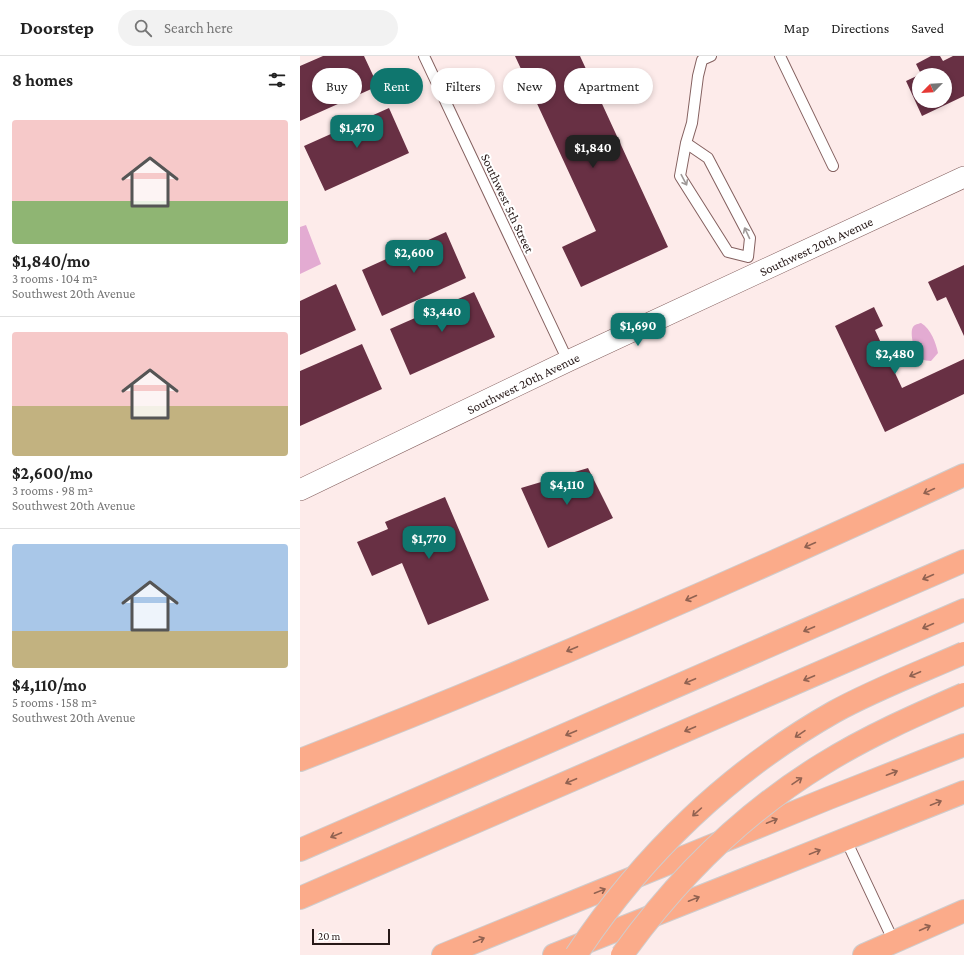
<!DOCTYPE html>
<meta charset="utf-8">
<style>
:root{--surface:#fff;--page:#f2f2f2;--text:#222;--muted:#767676;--line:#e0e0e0;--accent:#0f766e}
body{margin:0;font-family:"Crimson Pro",serif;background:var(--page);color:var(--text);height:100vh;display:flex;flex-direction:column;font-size:15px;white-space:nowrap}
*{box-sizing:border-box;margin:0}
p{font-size:13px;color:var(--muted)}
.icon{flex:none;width:22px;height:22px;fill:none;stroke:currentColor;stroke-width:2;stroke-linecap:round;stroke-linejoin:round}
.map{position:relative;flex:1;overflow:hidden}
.drawer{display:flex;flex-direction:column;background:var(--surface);width:300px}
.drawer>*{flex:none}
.banner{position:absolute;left:12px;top:12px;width:380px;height:36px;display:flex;gap:8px}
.needle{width:26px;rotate:246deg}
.tools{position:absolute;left:612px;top:12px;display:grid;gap:8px}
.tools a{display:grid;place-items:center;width:40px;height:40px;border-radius:50%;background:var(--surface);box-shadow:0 2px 6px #0003;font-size:20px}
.scale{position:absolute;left:12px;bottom:10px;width:78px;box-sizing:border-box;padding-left:4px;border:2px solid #271918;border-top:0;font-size:11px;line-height:14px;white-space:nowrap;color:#271918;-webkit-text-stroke:3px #fff;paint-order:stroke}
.price{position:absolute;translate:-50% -34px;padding:0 9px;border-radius:8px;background:var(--accent);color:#fff;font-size:13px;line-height:26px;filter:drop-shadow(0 1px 2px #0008)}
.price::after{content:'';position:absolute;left:50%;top:24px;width:12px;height:9px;margin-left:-6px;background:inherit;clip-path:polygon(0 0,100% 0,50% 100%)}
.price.selected{background:#222;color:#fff}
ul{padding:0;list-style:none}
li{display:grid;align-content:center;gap:8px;height:212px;padding:0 12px}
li+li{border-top:1px solid var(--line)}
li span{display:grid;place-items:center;height:124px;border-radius:4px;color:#555}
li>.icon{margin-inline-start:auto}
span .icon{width:72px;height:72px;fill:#fffc;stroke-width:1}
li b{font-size:17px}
h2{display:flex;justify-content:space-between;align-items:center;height:48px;padding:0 12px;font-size:17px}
.chip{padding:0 14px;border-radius:18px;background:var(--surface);box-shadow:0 2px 6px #0003;font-size:14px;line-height:36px}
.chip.selected{background:var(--accent);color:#fff}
header{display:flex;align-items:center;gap:24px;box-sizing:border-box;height:56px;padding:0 20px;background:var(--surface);border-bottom:1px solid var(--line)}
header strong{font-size:19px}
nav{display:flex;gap:22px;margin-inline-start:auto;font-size:14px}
.search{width:280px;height:36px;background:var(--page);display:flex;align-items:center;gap:10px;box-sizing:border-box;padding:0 14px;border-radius:22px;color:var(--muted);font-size:15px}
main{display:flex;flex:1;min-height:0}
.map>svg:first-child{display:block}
.water{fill:#e3abd2}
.building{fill:#683044;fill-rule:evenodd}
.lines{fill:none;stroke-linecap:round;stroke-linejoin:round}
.lane-casing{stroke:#84605f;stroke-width:12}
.street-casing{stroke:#84605f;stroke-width:22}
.highway-casing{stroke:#cfcccc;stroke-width:24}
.lane{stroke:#fff;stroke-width:10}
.street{stroke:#fff;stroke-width:21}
.highway{stroke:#fbab8a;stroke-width:22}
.highway-bridge-casing{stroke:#cfcccc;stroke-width:24;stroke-linecap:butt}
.highway-bridge{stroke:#fbab8a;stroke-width:22}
.oneway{stroke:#9e9897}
.oneway2{stroke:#916251}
.labels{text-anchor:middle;stroke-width:4;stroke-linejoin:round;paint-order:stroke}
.street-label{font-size:13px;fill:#271918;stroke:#fff}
</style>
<header>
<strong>Doorstep</strong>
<div class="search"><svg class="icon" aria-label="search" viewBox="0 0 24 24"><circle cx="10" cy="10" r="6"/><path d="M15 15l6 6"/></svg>Search here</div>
<nav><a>Map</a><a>Directions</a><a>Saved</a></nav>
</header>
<main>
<section class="drawer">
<h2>8 homes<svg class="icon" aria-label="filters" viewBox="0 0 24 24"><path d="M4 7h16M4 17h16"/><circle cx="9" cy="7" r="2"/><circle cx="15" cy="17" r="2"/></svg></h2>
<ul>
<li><span style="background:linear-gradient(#f6c9c9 65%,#8fb573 0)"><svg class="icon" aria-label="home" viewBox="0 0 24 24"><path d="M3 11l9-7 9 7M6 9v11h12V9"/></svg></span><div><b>$1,840/mo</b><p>3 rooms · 104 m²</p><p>Southwest 20th Avenue</p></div></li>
<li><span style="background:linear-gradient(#f6c9c9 60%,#c2b280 0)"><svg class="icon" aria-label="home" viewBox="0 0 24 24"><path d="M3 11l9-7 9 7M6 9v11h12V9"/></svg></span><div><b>$2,600/mo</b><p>3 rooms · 98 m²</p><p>Southwest 20th Avenue</p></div></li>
<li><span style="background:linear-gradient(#a9c7e8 70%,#c2b280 0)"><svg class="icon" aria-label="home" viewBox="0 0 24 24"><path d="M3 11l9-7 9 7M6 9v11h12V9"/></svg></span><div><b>$4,110/mo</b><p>5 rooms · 158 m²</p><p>Southwest 20th Avenue</p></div></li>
</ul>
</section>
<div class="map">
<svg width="664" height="899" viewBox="0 0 664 899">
<rect width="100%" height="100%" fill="#fdebea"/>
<!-- water -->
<path class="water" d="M 6,169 L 21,208 L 0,218 L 0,171 Z
M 621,267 C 631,273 636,287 638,297 L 631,305 C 628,305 624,304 621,303 C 615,300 609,277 613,271 C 615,268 618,268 621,267 Z"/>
<!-- building -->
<path class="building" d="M 23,0 L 64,0 L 78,30 L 0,65 L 0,10 Z
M 215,0 L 280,0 L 368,191 L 281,231 L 262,191 L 296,175 Z
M 631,0 L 640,0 L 643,5 L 653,0 L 664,0 L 664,40 L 622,60 L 606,25 L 621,18 L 616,8 ZM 619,19 L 645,19 L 645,45 L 619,45 Z
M 89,52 L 109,97 L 25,135 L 4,90 Z
M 146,176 L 166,222 L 82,260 L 62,214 Z
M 664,209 L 664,280 L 646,241 L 637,245 L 628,226 Z
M 36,228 L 56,274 L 0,299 L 0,245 Z
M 174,236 L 195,281 L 110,319 L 90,273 Z
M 574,251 L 583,270 L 575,274 L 602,332 L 664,303 L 664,338 L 585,376 L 535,270 Z
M 62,288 L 82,333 L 0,370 L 0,315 Z
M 288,412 L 313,462 L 248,492 L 221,432 Z
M 145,441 L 189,544 L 128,569 L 102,507 L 72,520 L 57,486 L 88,473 L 85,466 Z"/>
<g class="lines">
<!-- lane casing -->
<g class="lane-casing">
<path id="lane" d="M 124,0 L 268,305
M 480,0 L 533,110
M 386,87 L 408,102 L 450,182 L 448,201 L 428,196 L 380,120 L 386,87 L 392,67 L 398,20 L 402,4 L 411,0
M 546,784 L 594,886"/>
</g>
<!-- street casing -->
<g class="street-casing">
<path id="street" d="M 0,434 L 268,305 L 664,121"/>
</g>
<!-- highway casing -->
<g class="highway-casing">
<path id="highway" d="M 0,704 C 225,617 446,520 664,419
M 0,794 L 664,505
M 0,842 L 664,554
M 143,899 L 529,742 L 664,689
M 254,899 L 664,736
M 564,899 L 664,855"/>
</g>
<!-- lane -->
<use href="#lane" class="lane"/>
<!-- street -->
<use href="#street" class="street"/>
<!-- highway -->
<use href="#highway" class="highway"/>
<!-- highway-bridge casing -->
<g class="highway-bridge-casing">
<path id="highway-bridge" d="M 276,899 C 342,799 430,715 534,656 C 576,633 621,616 664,597
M 322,899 C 376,824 443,757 523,708 C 568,680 616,659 664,638"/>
</g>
<!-- highway-bridge -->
<use href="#highway-bridge" class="highway-bridge"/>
</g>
<!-- one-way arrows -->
<defs><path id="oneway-shaft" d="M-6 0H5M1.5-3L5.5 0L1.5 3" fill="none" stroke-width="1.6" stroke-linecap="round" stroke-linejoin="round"/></defs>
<g class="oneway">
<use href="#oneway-shaft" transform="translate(384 124) rotate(62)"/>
<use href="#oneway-shaft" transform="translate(447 177) rotate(-115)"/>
</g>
<g class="oneway2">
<use href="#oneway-shaft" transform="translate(629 435) rotate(155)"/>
<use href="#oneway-shaft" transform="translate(510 489) rotate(156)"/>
<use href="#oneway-shaft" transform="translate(628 521) rotate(156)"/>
<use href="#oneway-shaft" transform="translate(391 542) rotate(156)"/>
<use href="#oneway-shaft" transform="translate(628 570) rotate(156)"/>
<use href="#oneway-shaft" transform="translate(509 573) rotate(157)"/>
<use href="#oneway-shaft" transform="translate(272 593) rotate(157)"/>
<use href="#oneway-shaft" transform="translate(615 618) rotate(157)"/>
<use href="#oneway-shaft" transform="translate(509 622) rotate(157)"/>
<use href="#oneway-shaft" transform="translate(390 625) rotate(157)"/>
<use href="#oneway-shaft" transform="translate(390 673) rotate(157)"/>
<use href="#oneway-shaft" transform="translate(271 677) rotate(157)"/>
<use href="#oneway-shaft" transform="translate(500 678) rotate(146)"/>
<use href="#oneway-shaft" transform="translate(592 717) rotate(-21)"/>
<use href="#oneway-shaft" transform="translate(271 725) rotate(157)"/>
<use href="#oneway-shaft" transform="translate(497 725) rotate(-34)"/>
<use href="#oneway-shaft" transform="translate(636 747) rotate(-22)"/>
<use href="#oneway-shaft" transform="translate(397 756) rotate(138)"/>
<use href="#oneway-shaft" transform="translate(472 765) rotate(-22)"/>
<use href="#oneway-shaft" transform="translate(36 779) rotate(157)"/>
<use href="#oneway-shaft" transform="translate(515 796) rotate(-22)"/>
<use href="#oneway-shaft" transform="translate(300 835) rotate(-22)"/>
<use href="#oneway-shaft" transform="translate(394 843) rotate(-22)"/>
<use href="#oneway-shaft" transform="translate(625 872) rotate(-24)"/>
<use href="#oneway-shaft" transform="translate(179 884) rotate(-22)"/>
</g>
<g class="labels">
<!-- street labels -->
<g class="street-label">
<text transform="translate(208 147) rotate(65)" y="5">Southwest 5th Street</text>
<text transform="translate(516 190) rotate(-25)" y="5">Southwest 20th Avenue</text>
<text transform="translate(223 327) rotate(-26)" y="5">Southwest 20th Avenue</text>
</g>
</g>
</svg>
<div class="tools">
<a><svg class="needle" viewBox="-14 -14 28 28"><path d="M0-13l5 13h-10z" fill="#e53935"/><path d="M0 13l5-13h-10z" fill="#767676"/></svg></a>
</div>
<div class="scale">20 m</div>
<b class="price" style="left:57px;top:93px">$1,470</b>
<b class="price selected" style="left:293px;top:113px">$1,840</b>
<b class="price" style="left:114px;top:218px">$2,600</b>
<b class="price" style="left:142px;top:277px">$3,440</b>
<b class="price" style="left:338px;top:291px">$1,690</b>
<b class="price" style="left:595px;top:319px">$2,480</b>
<b class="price" style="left:267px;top:450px">$4,110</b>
<b class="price" style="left:129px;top:504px">$1,770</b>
<div class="banner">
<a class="chip">Buy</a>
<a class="chip selected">Rent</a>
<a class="chip">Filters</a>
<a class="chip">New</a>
<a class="chip">Apartment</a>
</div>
</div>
</main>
